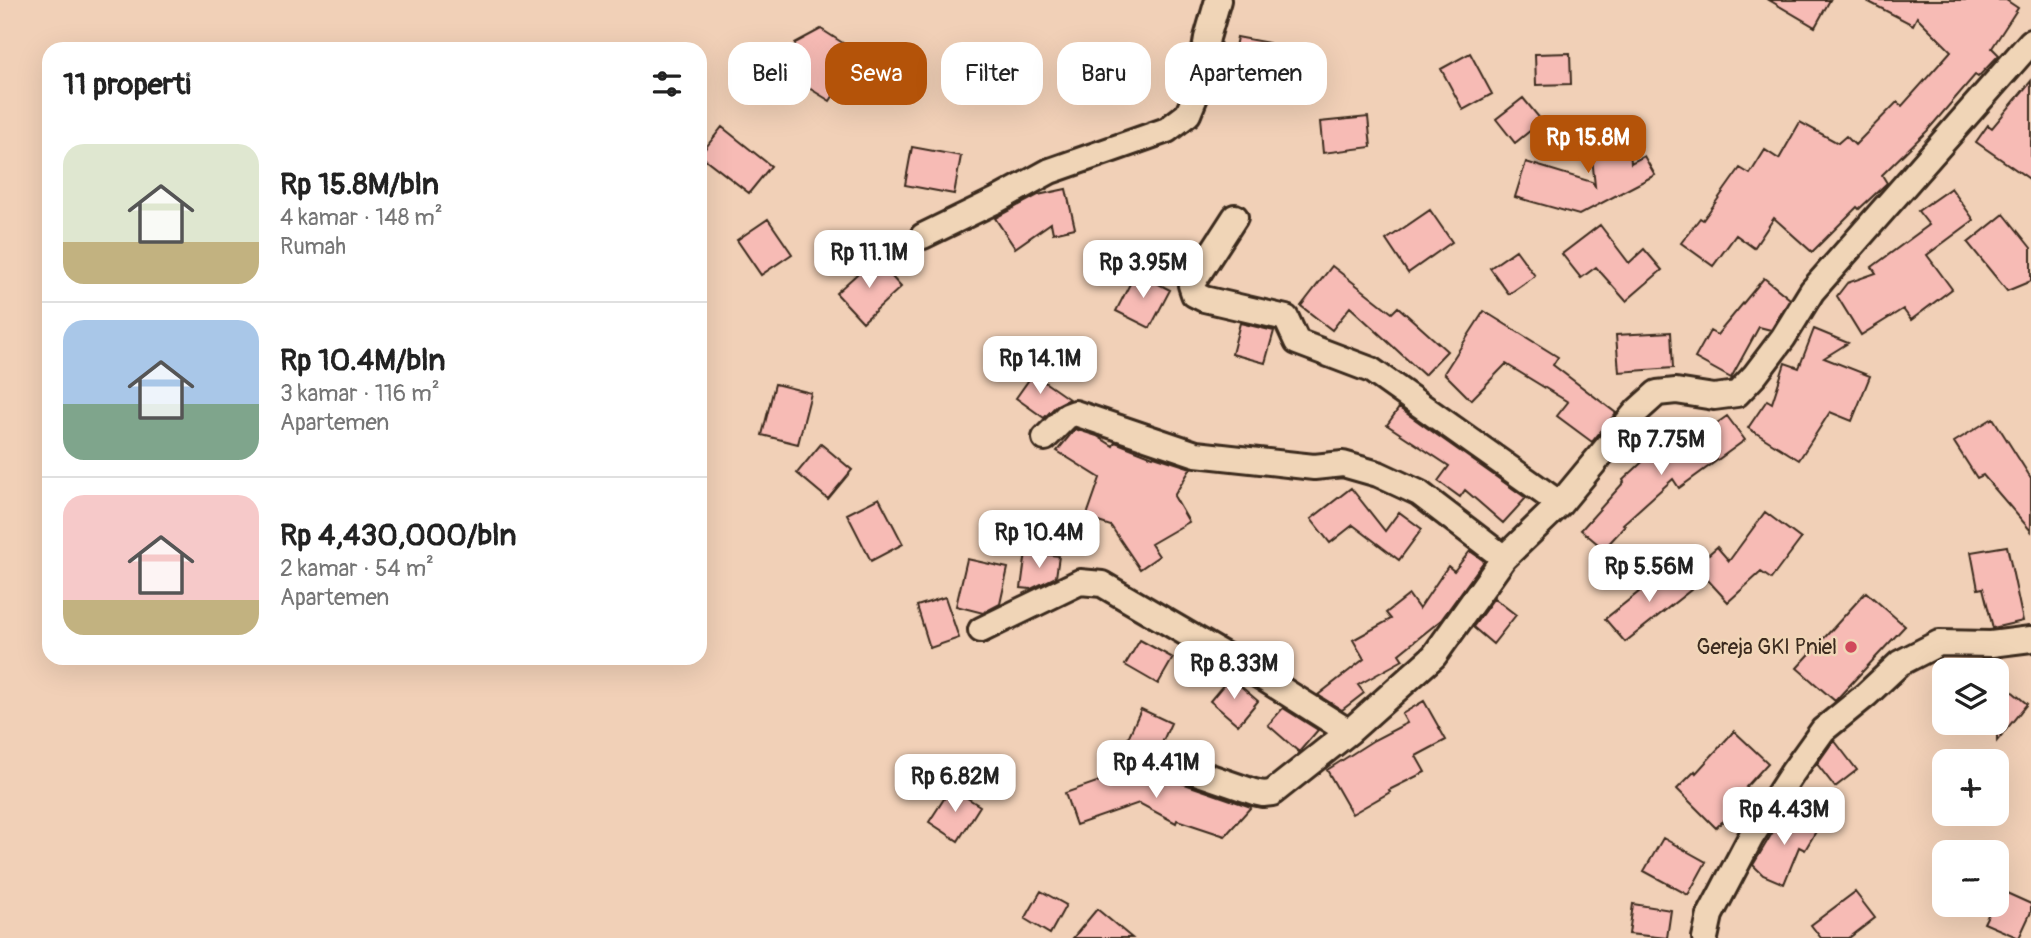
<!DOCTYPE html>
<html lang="id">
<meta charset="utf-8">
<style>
:root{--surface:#fff;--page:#f2f2f2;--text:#222;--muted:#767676;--line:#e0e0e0;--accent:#b45309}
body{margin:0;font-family:Pangolin,sans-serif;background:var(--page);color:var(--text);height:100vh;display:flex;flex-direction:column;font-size:26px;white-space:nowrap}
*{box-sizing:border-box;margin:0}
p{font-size:23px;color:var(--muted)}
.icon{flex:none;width:38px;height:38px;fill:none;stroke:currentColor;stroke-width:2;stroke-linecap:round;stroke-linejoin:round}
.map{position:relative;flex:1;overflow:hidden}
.panel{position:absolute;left:42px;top:42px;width:665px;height:623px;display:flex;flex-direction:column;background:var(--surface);border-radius:21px;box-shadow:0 7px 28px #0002}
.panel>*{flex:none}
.banner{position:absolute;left:728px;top:42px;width:665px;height:63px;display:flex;gap:14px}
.tools{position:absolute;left:1932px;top:658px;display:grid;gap:14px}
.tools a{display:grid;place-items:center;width:77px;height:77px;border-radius:14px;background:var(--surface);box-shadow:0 7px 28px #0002;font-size:35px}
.price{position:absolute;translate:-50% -60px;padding:0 16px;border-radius:14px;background:#fff;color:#222;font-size:23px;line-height:46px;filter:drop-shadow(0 2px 4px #0008)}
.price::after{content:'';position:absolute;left:50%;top:42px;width:21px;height:16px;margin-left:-10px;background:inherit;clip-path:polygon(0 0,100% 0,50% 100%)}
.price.active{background:var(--accent);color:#fff}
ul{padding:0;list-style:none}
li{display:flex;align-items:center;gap:21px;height:175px;padding:0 21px}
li+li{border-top:2px solid var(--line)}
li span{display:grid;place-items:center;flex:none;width:196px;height:140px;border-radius:21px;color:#555}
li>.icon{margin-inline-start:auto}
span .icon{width:84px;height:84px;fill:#fffc;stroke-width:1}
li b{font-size:30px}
h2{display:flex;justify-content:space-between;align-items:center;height:84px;padding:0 21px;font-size:30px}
.chip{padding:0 24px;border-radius:21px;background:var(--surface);box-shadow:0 7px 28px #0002;font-size:24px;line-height:63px}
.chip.active{background:var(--accent);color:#fff}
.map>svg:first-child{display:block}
.building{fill:#f7bbb5;stroke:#3b2a1e;stroke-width:2}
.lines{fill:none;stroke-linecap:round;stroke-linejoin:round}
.street-casing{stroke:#3b2a1e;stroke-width:30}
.street{stroke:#f0d5b7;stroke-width:24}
.poi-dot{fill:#d1495b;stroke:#f0d5b7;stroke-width:2.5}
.labels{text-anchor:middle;stroke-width:5;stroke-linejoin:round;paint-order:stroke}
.poi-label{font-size:21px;fill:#3b2a1e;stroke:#f0d5b7;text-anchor:end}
</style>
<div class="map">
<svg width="2031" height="938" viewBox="0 0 2031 938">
<rect width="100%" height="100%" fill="#f1d0b7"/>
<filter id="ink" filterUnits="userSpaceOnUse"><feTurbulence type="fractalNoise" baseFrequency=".0143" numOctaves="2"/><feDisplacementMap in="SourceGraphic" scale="14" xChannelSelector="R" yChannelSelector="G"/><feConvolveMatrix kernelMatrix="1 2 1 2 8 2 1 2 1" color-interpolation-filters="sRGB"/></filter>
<g filter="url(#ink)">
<!-- building -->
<path class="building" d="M 1769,0 L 1830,0 L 1815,27 Z
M 1865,0 L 2006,0 L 2018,8 L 1992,48 L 1999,55 L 1978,77 L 1975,75 L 1927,131 L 1882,175 L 1887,183 L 1859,209 L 1857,207 L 1812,252 L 1774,218 L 1754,248 L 1736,235 L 1713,266 L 1681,243 L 1700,218 L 1703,220 L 1740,168 L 1750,174 L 1765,150 L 1779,159 L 1800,122 L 1838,143 L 1846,136 L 1855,145 L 1897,102 L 1902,106 L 1951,51 L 1917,17 L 1913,25 Z
M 821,29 L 860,54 L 830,101 L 791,77 L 795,43 Z
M 1237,37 L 1269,43 L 1261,88 L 1228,82 Z
M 1470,53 L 1492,94 L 1463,110 L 1441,69 Z
M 1570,53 L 1571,84 L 1536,85 L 1535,54 Z
M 2031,81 L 2031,180 L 1976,142 L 1988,125 L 1992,128 Z
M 1523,98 L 1542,121 L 1515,143 L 1496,119 Z
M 1368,117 L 1371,147 L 1323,153 L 1320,122 Z
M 1628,125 L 1631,163 L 1644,156 L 1655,175 L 1579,215 L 1515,197 L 1526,162 L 1592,182 L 1595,186 L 1589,129 Z
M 722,127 L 771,166 L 749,193 L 700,155 Z
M 912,147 L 961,156 L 954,194 L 905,185 Z
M 1951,188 L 1974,220 L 1927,255 L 1952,289 L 1911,320 L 1903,309 L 1861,335 L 1837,296 L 1847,283 L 1876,273 L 1872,267 L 1929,225 L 1918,211 Z
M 1066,189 L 1075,228 L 1053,233 L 1051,223 L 1015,248 L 995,218 L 1038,195 Z
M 1430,210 L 1452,242 L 1408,273 L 1386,240 Z
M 2004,214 L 2031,248 L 2031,281 L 2007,291 L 1968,243 Z
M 768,219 L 792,254 L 761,275 L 737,240 Z
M 1600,225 L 1629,263 L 1644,249 L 1662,270 L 1626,301 L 1596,267 L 1581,278 L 1562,254 Z
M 1516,250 L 1535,276 L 1509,294 L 1490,268 Z
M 875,258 L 901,287 L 863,322 L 836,293 Z
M 1332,266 L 1392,313 L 1398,307 L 1447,351 L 1424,375 L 1350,307 L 1332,330 L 1301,306 Z
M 1136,272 L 1170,290 L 1150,328 L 1116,311 Z
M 1764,278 L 1790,299 L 1771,330 L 1759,327 L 1731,378 L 1695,358 L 1710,331 L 1717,335 Z
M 1484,311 L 1558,357 L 1553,365 L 1616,413 L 1592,442 L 1557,416 L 1568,402 L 1506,364 L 1471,400 L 1444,373 Z
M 1240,323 L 1274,331 L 1265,363 L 1232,354 Z
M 1814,329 L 1848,343 L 1824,358 L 1870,376 L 1852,421 L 1830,412 L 1799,460 L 1748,428 L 1767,400 L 1772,403 L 1785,363 L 1799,368 Z
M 1671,332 L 1673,368 L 1619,372 L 1616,335 Z
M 1033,374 L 1069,399 L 1057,405 L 1044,418 L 1016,398 Z
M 775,384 L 811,393 L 798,444 L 762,435 Z
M 1399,408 L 1526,498 L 1503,523 L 1465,490 L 1460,497 L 1438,481 L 1449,466 L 1387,425 Z
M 1727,416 L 1745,440 L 1679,488 L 1673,479 L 1623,524 L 1625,526 L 1604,549 L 1581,530 L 1624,482 L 1623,480 L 1654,451 L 1680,434 L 1687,444 Z
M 1993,418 L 2031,478 L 2031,531 L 1983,475 L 1977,478 L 1954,442 Z
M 1075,429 L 1097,436 L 1113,446 L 1115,442 L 1153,457 L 1154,456 L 1191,468 L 1174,496 L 1189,522 L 1151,544 L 1159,556 L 1140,569 L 1111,526 L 1086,518 L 1100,478 L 1057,451 Z
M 821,444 L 852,470 L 828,499 L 797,473 Z
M 1351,488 L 1385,531 L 1399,512 L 1422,529 L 1399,560 L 1353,525 L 1330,543 L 1311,519 Z
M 879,498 L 903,544 L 871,561 L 847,514 Z
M 1765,512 L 1801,539 L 1771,579 L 1761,572 L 1728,602 L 1695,566 L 1717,547 L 1729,561 Z
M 2007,546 L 2023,621 L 1993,628 L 1983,588 L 1978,589 L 1971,552 Z
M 1470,551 L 1484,561 L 1441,620 L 1399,654 L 1403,660 L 1358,685 L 1364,693 L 1342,710 L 1318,695 L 1364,659 L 1353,640 L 1391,619 L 1386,613 L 1409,595 L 1419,609 L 1448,566 L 1454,571 Z
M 1026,552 L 1059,556 L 1056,577 L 1031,589 L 1021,588 Z
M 967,559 L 1008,568 L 1000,604 L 983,613 L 956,606 Z
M 1673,565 L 1692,589 L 1625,642 L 1605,619 Z
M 1866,592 L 1905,626 L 1835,701 L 1797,668 Z
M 945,597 L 959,638 L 930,648 L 917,606 Z
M 1494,598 L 1516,615 L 1493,644 L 1473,627 Z
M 1140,640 L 1173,658 L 1158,684 L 1125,665 Z
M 1230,677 L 1258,701 L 1238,725 L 1210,701 Z
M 1997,679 L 2027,704 L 1997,741 Z
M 1424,701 L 1446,740 L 1416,756 L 1425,772 L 1389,790 L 1390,792 L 1352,814 L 1327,770 L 1374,740 L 1407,723 L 1402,714 Z
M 1283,708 L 1318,730 L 1299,752 L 1268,725 Z
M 1141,709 L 1171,723 L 1158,752 L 1128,738 Z
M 1734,731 L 1768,763 L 1746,787 L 1753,791 L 1716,828 L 1677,789 L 1695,771 L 1696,773 Z
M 1834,740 L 1857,770 L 1835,787 L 1817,764 Z
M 1151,763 L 1174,776 L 1182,783 L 1251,807 L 1225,836 L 1177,820 L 1176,823 L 1139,803 L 1076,825 L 1065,793 Z
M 951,788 L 980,806 L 958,841 L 929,822 Z
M 1786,810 L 1818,828 L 1805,850 L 1799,847 L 1784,884 L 1763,875 L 1753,865 Z
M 1663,838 L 1706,862 L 1688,895 L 1644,871 Z
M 2000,890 L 2031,904 L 2031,912 L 2019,938 L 1984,923 L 1993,905 L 1997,905 Z
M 1041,891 L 1066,905 L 1050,934 L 1025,919 Z
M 1855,892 L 1875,918 L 1849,938 L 1821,938 L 1811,925 Z
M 1633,904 L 1671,910 L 1667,938 L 1629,934 Z
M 1097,909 L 1132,938 L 1073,938 Z"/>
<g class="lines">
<!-- street casing -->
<g class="street-casing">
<path id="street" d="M 1235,217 L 1191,285 L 1194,294 L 1204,299 L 1286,318 L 1297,342 L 1371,370 L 1560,504
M 923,236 L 997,200 L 1050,171 L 1167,130 L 1188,114 L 1199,87 L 1207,38 L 1218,0
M 1045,438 L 1067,416 L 1075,413 L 1196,454 L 1314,467 L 1343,464 L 1378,474 L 1419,493 L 1504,558
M 981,630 L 1080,582 L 1102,584 L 1265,679 L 1349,732
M 1187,769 L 1254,792 L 1263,794 L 1272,793 L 1349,732 L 1434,656 L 1504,558 L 1560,504 L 1637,411 L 1657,393 L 1676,391 L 1714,397 L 1737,394 L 1755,375 L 1783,338 L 1812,291 L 2031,42
M 1705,938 L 1710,915 L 1751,837 L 1793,772 L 1823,730 L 1866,695 L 1900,663 L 1939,643 L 1991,644 L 2031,639"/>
</g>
<!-- street -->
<use href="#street" class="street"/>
</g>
</g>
<!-- markers -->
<circle class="poi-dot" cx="1851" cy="647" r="7"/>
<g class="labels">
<!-- poi labels -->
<g class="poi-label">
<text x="1837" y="654">Gereja GKI Pniel</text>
</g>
</g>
</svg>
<div class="tools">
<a><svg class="icon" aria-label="layers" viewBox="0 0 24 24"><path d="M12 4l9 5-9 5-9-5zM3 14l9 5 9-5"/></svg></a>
<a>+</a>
<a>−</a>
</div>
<b class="price active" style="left:1588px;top:175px">Rp 15.8M</b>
<b class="price" style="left:869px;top:290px">Rp 11.1M</b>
<b class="price" style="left:1143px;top:300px">Rp 3.95M</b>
<b class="price" style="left:1040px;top:396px">Rp 14.1M</b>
<b class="price" style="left:1661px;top:477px">Rp 7.75M</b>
<b class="price" style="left:1039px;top:570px">Rp 10.4M</b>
<b class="price" style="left:1649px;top:604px">Rp 5.56M</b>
<b class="price" style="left:1234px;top:701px">Rp 8.33M</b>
<b class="price" style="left:1156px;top:800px">Rp 4.41M</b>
<b class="price" style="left:955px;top:814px">Rp 6.82M</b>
<b class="price" style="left:1784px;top:847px">Rp 4.43M</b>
<div class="banner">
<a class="chip">Beli</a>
<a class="chip active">Sewa</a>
<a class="chip">Filter</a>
<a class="chip">Baru</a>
<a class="chip">Apartemen</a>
</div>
<section class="panel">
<h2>11 properti<svg class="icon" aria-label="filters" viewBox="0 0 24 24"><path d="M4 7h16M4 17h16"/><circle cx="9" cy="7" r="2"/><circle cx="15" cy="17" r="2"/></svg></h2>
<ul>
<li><span style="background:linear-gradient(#dfe7d0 70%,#c2b280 0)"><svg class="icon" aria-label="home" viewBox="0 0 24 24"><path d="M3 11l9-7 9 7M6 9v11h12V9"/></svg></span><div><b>Rp 15.8M/bln</b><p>4 kamar · 148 m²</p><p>Rumah</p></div></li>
<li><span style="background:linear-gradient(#a9c7e8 60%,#7fa58c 0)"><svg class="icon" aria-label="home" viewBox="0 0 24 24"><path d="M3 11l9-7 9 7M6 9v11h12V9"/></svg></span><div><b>Rp 10.4M/bln</b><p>3 kamar · 116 m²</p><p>Apartemen</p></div></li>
<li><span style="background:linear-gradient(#f6c9c9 75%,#c2b280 0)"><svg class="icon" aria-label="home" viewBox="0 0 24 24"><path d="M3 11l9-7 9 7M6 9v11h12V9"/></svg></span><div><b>Rp 4,430,000/bln</b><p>2 kamar · 54 m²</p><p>Apartemen</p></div></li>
</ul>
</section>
</div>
